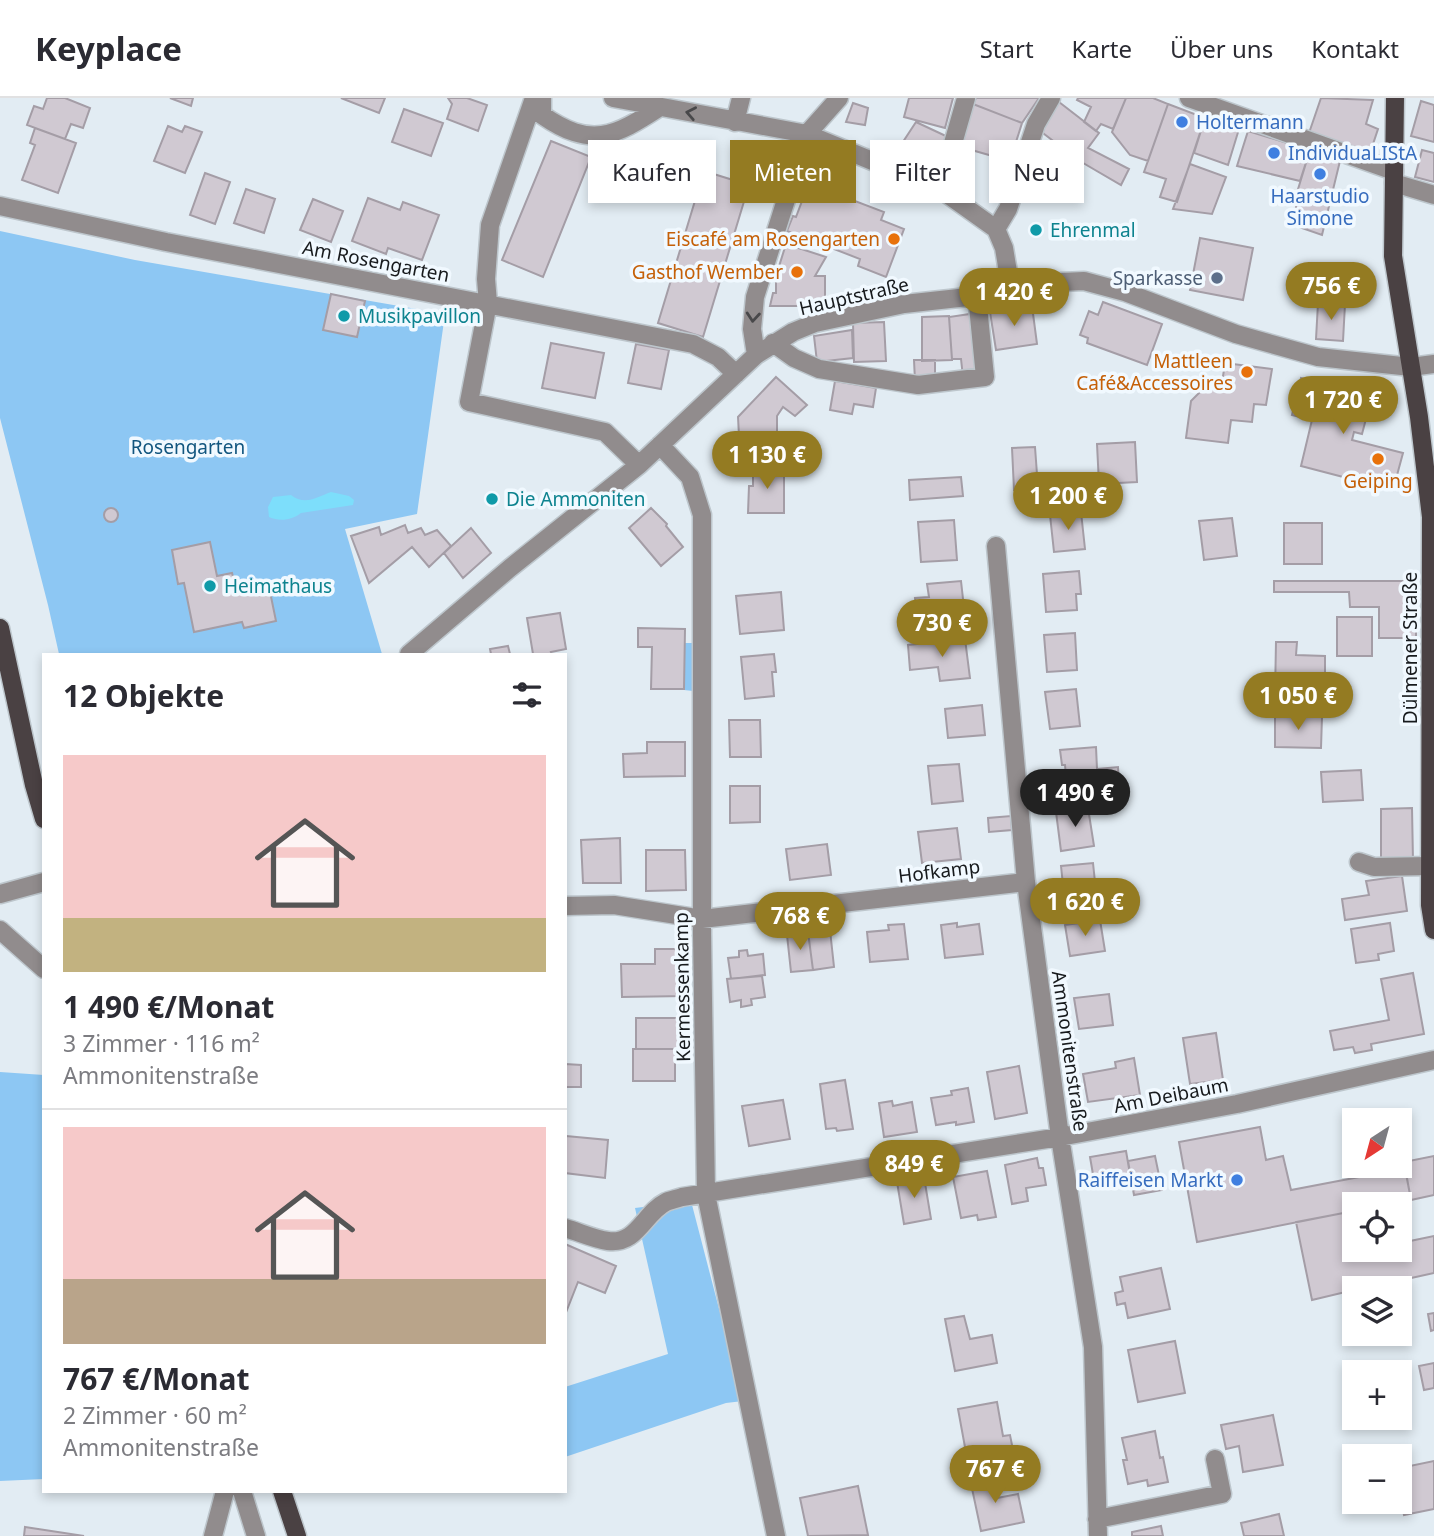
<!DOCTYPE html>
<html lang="de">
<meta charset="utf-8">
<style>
:root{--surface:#fff;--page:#f7f7f7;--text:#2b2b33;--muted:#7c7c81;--line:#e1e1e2;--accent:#947b22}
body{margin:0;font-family:"Noto Sans",sans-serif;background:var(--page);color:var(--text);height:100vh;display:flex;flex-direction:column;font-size:26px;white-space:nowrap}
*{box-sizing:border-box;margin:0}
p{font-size:23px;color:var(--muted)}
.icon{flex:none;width:38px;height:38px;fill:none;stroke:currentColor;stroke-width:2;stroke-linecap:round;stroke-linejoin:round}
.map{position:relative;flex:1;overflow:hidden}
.side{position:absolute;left:42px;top:555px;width:525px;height:840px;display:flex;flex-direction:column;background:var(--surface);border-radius:0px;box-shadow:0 4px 10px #0003}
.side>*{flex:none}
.guide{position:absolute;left:588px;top:42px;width:665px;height:63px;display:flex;gap:14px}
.needle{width:46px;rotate:216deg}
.fabs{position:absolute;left:1342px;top:1010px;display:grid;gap:14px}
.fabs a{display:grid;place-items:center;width:70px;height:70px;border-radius:0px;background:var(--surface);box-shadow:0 4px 10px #0003;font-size:35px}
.price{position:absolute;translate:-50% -60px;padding:0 16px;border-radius:24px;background:var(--accent);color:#fff;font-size:23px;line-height:46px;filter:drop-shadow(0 2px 4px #0008)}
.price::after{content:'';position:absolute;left:50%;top:42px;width:21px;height:16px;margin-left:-10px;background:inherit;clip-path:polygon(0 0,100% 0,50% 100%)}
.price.on{background:#222;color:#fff}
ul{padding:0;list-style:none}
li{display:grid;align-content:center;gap:14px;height:371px;padding:0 21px}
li+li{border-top:2px solid var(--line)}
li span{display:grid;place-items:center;height:217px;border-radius:0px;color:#555}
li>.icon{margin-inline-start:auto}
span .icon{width:126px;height:126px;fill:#fffc;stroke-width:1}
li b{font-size:30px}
h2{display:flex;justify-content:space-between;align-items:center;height:84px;padding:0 21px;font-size:30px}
.tag{padding:0 24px;border-radius:0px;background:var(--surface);box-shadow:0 4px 10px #0003;font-size:24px;line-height:63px}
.tag.on{background:var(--accent);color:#fff}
header{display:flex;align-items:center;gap:42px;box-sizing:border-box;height:98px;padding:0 35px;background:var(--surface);border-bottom:2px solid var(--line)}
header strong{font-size:33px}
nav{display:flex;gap:38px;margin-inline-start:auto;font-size:24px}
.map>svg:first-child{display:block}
.green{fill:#8dc7f3}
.water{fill:#7ddefb}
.building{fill:#d0c9d2;stroke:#a49da6;stroke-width:2}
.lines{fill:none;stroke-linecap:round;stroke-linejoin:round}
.minor-casing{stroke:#bdc6cc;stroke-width:21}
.major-casing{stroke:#bdc6cc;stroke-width:21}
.minor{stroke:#918c8d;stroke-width:18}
.major{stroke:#4a4143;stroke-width:18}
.oneway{stroke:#48484a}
.shop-dot{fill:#3f7fe0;stroke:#f1f9ff;stroke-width:2.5}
.culture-dot{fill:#0f9aa8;stroke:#f1f9ff;stroke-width:2.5}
.food-dot{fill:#e8710a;stroke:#f1f9ff;stroke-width:2.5}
.service-dot{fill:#5c6f8a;stroke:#f1f9ff;stroke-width:2.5}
.labels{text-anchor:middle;stroke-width:7;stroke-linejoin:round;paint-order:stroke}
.shop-label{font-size:19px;fill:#366cbe;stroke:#f1f9ff;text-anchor:start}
.culture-label{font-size:19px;fill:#0d838f;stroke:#f1f9ff;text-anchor:start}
.food-label{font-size:19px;fill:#c56008;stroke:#f1f9ff;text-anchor:end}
.street-label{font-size:19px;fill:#171a1d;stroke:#f1f9ff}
.service-label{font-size:19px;fill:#4e5e75;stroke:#f1f9ff;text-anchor:end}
.park-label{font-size:19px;fill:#12567f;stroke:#f1f9ff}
</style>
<header>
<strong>Keyplace</strong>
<nav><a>Start</a><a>Karte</a><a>Über uns</a><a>Kontakt</a></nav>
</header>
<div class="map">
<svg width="1434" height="1438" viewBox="0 0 1434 1438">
<rect width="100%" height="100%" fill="#e2ecf3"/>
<!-- green -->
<path class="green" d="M 0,133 L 135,162 L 445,216 L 417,416 L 345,431 L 382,556 L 59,556 L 48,507 L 0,320 Z
M 685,545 L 694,545 L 693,593 L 684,592 Z
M 0,974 L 44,977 L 44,1381 L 0,1383 Z
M 691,1103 L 743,1303 L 726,1305 L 565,1359 L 565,1289 L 668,1256 L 635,1110 Z"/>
<!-- water -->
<path class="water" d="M 331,394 L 349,398 L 354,402 L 353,407 L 301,415 C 292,422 280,424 269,419 L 268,409 L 273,399 L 291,397 C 305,408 317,399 331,394 Z"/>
<!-- building -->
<path class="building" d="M 47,0 L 65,0 L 90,10 L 83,30 L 71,26 L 65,41 L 27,27 L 34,8 L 43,11 Z
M 170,0 L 193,0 L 191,8 Z
M 341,0 L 385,0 L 379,15 Z
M 448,0 L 467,0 L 487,7 L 478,33 L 447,21 L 452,6 Z
M 909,0 L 953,0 L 945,30 L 904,19 Z
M 976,0 L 1039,0 L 1022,25 L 973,6 Z
M 1078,0 L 1126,0 L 1113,31 L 1101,26 L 1096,33 L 1084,24 L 1091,9 L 1077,2 Z
M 1126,0 L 1153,0 L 1168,6 L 1148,63 L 1130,57 L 1112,34 Z
M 1321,0 L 1373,2 L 1366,26 L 1378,31 L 1370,55 L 1309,35 Z
M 1421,3 L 1434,7 L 1434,44 L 1411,38 Z
M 1059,4 L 1099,35 L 1088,50 L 1129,71 L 1121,87 L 1078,62 L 1039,32 Z
M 853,5 L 868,10 L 865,27 L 846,24 Z
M 973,6 L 1022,25 L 1010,63 L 961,49 Z
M 1168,6 L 1205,20 L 1177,104 L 1160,99 L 1166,81 L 1144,74 Z
M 404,11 L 443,25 L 431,58 L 392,44 Z
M 1205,20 L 1239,31 L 1228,67 L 1194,55 Z
M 916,24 L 948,39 L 928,74 L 897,53 Z
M 168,28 L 182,34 L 185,28 L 202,34 L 185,75 L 154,63 Z
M 35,30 L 76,45 L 58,95 L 22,82 L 35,47 L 30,45 Z
M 1248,33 L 1310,52 L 1300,83 L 1237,68 Z
M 551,43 L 591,59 L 543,179 L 502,162 Z
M 1310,52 L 1340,63 L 1322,137 L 1299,129 L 1295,101 Z
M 1422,52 L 1434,55 L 1434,84 L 1415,79 Z
M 1190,66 L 1226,79 L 1212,116 L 1173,111 Z
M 704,73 L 749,87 L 703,239 L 658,225 Z
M 205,75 L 230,84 L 215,126 L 190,117 Z
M 805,84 L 884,114 L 881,122 L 904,131 L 886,179 L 858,168 L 860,161 L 787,133 L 793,118 L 796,119 L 802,103 L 799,102 Z
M 246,91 L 275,101 L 264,135 L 234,125 Z
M 368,100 L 400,112 L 403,104 L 439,117 L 422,162 L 388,150 L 386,156 L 352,143 Z
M 313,101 L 343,113 L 331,144 L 300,132 Z
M 1200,140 L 1253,150 L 1243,202 L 1190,192 Z
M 786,146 L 826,159 L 815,178 L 825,178 L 825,208 L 770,208 L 773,195 L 776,195 L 776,178 Z
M 1319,195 L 1345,196 L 1345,206 L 1318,205 Z
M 331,196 L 365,203 L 357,239 L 323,232 Z
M 1103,204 L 1162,226 L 1147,267 L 1087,245 L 1088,240 L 1080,237 L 1089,213 L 1098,217 Z
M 1318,205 L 1345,206 L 1343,243 L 1316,241 Z
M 1032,208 L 1037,246 L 996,252 L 990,214 Z
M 970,216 L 977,275 L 963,279 L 961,261 L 952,261 L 949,219 Z
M 949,218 L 952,262 L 922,263 L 922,219 Z
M 884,224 L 886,263 L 854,264 L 853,225 Z
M 852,232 L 853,260 L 817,264 L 814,238 Z
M 551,245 L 604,255 L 595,300 L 542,290 Z
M 636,246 L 669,252 L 661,291 L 628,285 Z
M 914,262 L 935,262 L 935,282 L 915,283 Z
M 1225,265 L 1272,271 L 1266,307 L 1254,306 L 1252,324 L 1231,322 L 1228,345 L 1186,340 L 1191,303 L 1210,284 L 1222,285 Z
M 776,279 L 807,307 L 795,318 L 783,309 L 777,318 L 777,337 L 739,338 L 738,319 Z
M 1301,280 L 1372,298 L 1362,336 L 1354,334 L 1352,342 L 1403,355 L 1393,392 L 1301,368 L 1312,322 L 1292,317 Z
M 835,283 L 876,290 L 873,309 L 854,306 L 852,316 L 830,312 Z
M 1135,344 L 1137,384 L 1099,386 L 1097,346 Z
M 1035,349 L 1038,390 L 1014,392 L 1012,350 Z
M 753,370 L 784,370 L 784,415 L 748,415 L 749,388 L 753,388 Z
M 961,379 L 963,398 L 910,402 L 909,382 Z
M 651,410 L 667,426 L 666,428 L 683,449 L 661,468 L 629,430 Z
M104 417a7 7 0 1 1 14 0a7 7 0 1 1-14 0Z
M 1081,414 L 1085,451 L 1054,454 L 1050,417 Z
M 1232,420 L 1237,458 L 1204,462 L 1199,423 Z
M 954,422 L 957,462 L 921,464 L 918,424 Z
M 1284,425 L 1322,425 L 1322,466 L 1284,466 Z
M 405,427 L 408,435 L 421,430 L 425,437 L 437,432 L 451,448 L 429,469 L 412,449 L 369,485 L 351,438 L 379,429 L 381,437 Z
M 471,430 L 491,455 L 463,480 L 444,455 Z
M 210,444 L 217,478 L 232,475 L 236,490 L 268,484 L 276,523 L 244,530 L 242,524 L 194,534 L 184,485 L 178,486 L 172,452 Z
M 1079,473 L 1081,496 L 1076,496 L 1077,512 L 1046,514 L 1043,476 Z
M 961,483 L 965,519 L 918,525 L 915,500 L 929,499 L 927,486 Z
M 1274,483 L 1416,483 L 1416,540 L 1379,540 L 1379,509 L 1350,509 L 1349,494 L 1274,494 Z
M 781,494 L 784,532 L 740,536 L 736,498 Z
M 560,515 L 566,551 L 551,554 L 552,556 L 533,556 L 527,520 Z
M 1337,519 L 1372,519 L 1372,558 L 1337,558 Z
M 638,530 L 685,531 L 684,591 L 651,591 L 652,549 L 638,549 Z
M 1075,535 L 1077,572 L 1047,574 L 1044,537 Z
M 965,541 L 970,580 L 940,583 L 938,569 L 910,572 L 908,547 Z
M 1276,544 L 1297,544 L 1296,557 L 1325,558 L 1325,597 L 1275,597 Z
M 508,548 L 510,556 L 491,556 L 490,551 Z
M 774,556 L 776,574 L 772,574 L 774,598 L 745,601 L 741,559 Z
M 1076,591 L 1080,628 L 1050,631 L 1045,594 Z
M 982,607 L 985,637 L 948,640 L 945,611 Z
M 1275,618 L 1322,619 L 1321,650 L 1275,649 Z
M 729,622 L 760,622 L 761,659 L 730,659 Z
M 647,644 L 685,644 L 685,678 L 624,679 L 623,656 L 647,655 Z
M 1096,649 L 1097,671 L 1118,669 L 1119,686 L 1067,691 L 1065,667 L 1062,667 L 1060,652 Z
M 959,666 L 963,703 L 932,706 L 928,668 Z
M 1361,672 L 1363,702 L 1323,704 L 1321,674 Z
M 730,688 L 760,688 L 760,724 L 730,725 Z
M 1088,710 L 1094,748 L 1061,753 L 1056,714 Z
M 1412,710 L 1413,763 L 1381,763 L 1381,711 Z
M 1011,718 L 1012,732 L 989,734 L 988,720 Z
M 957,730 L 961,761 L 922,765 L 918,734 Z
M 620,740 L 621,785 L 583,785 L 581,742 Z
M 827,746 L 831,777 L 790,782 L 786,751 Z
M 646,752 L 685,752 L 686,792 L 646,793 Z
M 1093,765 L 1097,803 L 1065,806 L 1061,768 Z
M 1402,778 L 1407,813 L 1345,822 L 1342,801 L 1369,797 L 1366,783 Z
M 1100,822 L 1105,853 L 1070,858 L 1065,827 Z
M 957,825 L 957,829 L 979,826 L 983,856 L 945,860 L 941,827 Z
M 1390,825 L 1394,853 L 1378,856 L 1379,862 L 1356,865 L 1351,831 Z
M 904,826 L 908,861 L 870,864 L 867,834 L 889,832 L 888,827 Z
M 830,832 L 834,869 L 813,872 L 808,834 Z
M 808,834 L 813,872 L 791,874 L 787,837 Z
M 655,851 L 685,851 L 685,898 L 622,899 L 621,866 L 655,866 Z
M 747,852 L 748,858 L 763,856 L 765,877 L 731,881 L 728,860 L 739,859 L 739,853 Z
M 1413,875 L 1424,936 L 1371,946 L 1372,952 L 1355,955 L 1353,949 L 1334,952 L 1330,933 L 1389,922 L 1381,881 Z
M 762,878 L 765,899 L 751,901 L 752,907 L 741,909 L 741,902 L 730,904 L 727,881 Z
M 1109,896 L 1113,927 L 1079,931 L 1074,900 Z
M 636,920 L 679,920 L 678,951 L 636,951 Z
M 1216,935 L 1223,982 L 1190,986 L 1183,940 Z
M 633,951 L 675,951 L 675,983 L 633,983 Z
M 1134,960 L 1140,997 L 1088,1004 L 1083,976 L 1116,970 L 1115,964 Z
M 565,966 L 581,967 L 581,989 L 565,989 Z
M 1019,968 L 1027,1015 L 995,1021 L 987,974 Z
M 845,982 L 853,1031 L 837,1033 L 836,1030 L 826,1031 L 820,986 Z
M 968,990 L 974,1024 L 956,1027 L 956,1024 L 936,1027 L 931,1000 L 952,997 L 951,993 Z
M 783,1002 L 790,1041 L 749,1048 L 742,1008 Z
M 892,1003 L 893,1008 L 912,1004 L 917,1034 L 884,1039 L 879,1005 Z
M 1260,1029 L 1266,1062 L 1283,1058 L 1291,1092 L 1396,1072 L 1395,1068 L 1404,1065 L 1411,1102 L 1389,1106 L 1354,1106 L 1354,1113 L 1197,1144 L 1179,1044 Z
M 566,1038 L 608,1042 L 605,1080 L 565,1075 Z
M 1126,1053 L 1131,1082 L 1095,1088 L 1090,1059 Z
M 1155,1058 L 1162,1092 L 1134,1097 L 1128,1063 Z
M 1434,1058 L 1434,1097 L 1411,1102 L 1404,1064 Z
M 1037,1060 L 1039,1070 L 1043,1070 L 1046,1087 L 1026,1090 L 1028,1103 L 1012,1106 L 1005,1067 Z
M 987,1073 L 996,1119 L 978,1122 L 977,1117 L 961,1120 L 953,1079 Z
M 924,1079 L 931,1121 L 904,1126 L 897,1084 Z
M 1403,1103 L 1410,1143 L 1434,1138 L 1434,1175 L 1366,1190 L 1354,1190 L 1354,1192 L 1312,1202 L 1296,1124 L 1354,1113 L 1354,1152 L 1400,1152 L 1400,1106 L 1389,1106 Z
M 565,1146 L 616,1168 L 605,1195 L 578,1184 L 565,1217 Z
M 1161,1170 L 1170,1211 L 1128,1220 L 1125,1205 L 1117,1207 L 1115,1195 L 1123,1193 L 1120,1179 Z
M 1434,1215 L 1434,1232 L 1431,1233 L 1428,1216 Z
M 964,1218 L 970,1241 L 992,1237 L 997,1265 L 955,1273 L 945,1221 Z
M 1175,1243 L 1185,1295 L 1138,1304 L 1128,1252 Z
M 1434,1265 L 1434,1290 L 1424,1292 L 1419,1268 Z
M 997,1304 L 1003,1338 L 1010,1337 L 1013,1352 L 967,1360 L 958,1311 Z
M 1273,1317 L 1283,1367 L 1243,1374 L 1239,1348 L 1226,1351 L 1221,1327 Z
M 1155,1333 L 1160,1360 L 1163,1359 L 1168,1384 L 1148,1388 L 1147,1382 L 1128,1386 L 1123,1362 L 1127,1362 L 1122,1340 Z
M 1434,1363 L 1434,1411 L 1404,1417 L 1400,1397 L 1400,1370 Z
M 992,1376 L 997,1400 L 1018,1396 L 1024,1424 L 981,1433 L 970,1381 Z
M 858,1388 L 868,1437 L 808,1438 L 800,1400 Z
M 1279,1416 L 1284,1438 L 1244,1438 L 1241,1425 Z
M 1161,1428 L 1163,1438 L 1132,1438 L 1132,1434 Z
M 25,1429 L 84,1438 L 24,1438 Z"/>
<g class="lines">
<!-- minor casing -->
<g class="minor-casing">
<path id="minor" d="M 534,0 L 490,127 L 486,181 L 488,205 L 469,304 L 605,334 L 639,367
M 542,0 L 542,17 C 591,51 614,39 660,9
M 613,0 L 807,36 L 940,91 L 996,131 L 1004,150 L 1011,192
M 1189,0 L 1394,73
M 735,24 L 741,0
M 1394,85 L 1434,97
M 940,91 L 966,0
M 0,108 L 166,144 L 693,246 L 718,259 L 736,276
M 996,131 L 1008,111 L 1036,26 L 1051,0
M 773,245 L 794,260 L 819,271 L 918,287 L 985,279 L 977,198
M 756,257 L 752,231 L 755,199 L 807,36 L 839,0
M 660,347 L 690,379 L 702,417 L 702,836 L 706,1096 L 776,1438
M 996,448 L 1026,784 L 1060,1039 L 1093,1249 L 1098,1438
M 409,556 L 510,470 L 639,367 L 756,257 L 793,234 L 815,225 L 904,206 L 977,198 L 1061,184 L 1084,183 L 1125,194 L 1236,236 L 1318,259 L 1411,269 L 1434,266
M 1359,764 L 1374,769 L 1430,768
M 0,796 L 44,784
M 565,808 L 614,807 L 702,821 L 1026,784
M 0,832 L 44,871
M 565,1130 C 579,1134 594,1141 608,1143 C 637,1147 644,1115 666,1104 C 670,1102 677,1101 682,1099 L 1060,1039 L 1237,1006 L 1434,962
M 242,1393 L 256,1438
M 1097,1421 L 1222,1396 L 1215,1361
M 213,1438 L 225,1393"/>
</g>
<!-- major casing -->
<g class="major-casing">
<path id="major" d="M 1395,0 L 1393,158 L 1419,319 L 1431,419 L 1430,807 L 1434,832
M 0,530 L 34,687 L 44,721
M 282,1393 L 297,1438"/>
</g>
<!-- minor -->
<use href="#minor" class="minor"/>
<!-- major -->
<use href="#major" class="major"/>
</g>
<!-- one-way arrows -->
<defs><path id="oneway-chevron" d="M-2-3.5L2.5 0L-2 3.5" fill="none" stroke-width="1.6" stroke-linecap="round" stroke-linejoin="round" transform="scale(1.75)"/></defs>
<g class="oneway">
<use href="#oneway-chevron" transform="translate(691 15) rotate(-169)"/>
<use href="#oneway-chevron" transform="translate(753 219) rotate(95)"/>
</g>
<!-- markers -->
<g class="shop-dot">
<circle cx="1182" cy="24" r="7"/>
<circle cx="1274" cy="55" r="7"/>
<circle cx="1320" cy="76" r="7"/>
<circle cx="1237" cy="1082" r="7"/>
</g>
<g class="culture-dot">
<circle cx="1036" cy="132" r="7"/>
<circle cx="344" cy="218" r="7"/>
<circle cx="492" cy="401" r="7"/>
<circle cx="210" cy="488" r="7"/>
</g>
<g class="food-dot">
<circle cx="894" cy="141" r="7"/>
<circle cx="797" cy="174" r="7"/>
<circle cx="1247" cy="274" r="7"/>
<circle cx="1378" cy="361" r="7"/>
</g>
<circle class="service-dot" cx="1217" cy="180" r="7"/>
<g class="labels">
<!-- shop labels -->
<g class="shop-label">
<text x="1196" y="31">Holtermann</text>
<text x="1288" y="62">IndividuaLIStA</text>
<text x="1320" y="105" text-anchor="middle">Haarstudio<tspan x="1320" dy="22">Simone</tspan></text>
<text x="1223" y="1089" text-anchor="end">Raiffeisen Markt</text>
</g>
<!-- culture labels -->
<g class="culture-label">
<text x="1050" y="139">Ehrenmal</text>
<text x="358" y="225">Musikpavillon</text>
<text x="506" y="408">Die Ammoniten</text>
<text x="224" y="495">Heimathaus</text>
</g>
<!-- food labels -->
<g class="food-label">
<text x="880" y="148">Eiscafé am Rosengarten</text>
<text x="783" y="181">Gasthof Wember</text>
<text x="1233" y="270">Mattleen<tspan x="1233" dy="22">Café&amp;Accessoires</tspan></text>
<text x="1378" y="390" text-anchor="middle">Geiping</text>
</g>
<!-- street labels -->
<g class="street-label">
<text transform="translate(376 163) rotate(11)" y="7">Am Rosengarten</text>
<text transform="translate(854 198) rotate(-13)" y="7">Hauptstraße</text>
<text transform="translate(1410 550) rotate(-90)" y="7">Dülmener Straße</text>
<text transform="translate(939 773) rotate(-7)" y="7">Hofkamp</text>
<text transform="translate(682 889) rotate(-91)" y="7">Kermessenkamp</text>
<text transform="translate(1070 953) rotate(82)" y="7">Ammonitenstraße</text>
<text transform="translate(1171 997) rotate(-11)" y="7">Am Deibaum</text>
</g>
<!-- service labels -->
<g class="service-label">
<text x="1203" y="187">Sparkasse</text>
</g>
<!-- park labels -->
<g class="park-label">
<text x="188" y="356">Rosengarten</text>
</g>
</g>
</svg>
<div class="fabs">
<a><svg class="needle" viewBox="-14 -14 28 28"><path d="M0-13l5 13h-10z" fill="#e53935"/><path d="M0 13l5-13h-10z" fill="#7c7c81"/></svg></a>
<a><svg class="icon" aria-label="locate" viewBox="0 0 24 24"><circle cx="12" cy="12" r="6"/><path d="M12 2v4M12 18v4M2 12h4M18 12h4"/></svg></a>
<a><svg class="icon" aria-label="layers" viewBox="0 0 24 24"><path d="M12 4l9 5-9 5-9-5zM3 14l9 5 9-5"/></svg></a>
<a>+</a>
<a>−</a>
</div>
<b class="price" style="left:1331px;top:224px">756 €</b>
<b class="price" style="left:1014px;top:230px">1 420 €</b>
<b class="price" style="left:1343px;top:338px">1 720 €</b>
<b class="price" style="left:767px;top:393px">1 130 €</b>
<b class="price" style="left:1068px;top:434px">1 200 €</b>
<b class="price" style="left:942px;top:561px">730 €</b>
<b class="price" style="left:1298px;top:634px">1 050 €</b>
<b class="price on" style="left:1075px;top:731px">1 490 €</b>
<b class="price" style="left:1085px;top:840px">1 620 €</b>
<b class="price" style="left:800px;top:854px">768 €</b>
<b class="price" style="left:914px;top:1102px">849 €</b>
<b class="price" style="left:995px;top:1407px">767 €</b>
<div class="guide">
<a class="tag">Kaufen</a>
<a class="tag on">Mieten</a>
<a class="tag">Filter</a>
<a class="tag">Neu</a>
</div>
<section class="side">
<h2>12 Objekte<svg class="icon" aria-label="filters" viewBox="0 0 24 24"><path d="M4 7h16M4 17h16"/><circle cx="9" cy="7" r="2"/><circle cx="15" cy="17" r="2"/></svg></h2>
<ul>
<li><span style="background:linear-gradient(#f6c9c9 75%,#c2b280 0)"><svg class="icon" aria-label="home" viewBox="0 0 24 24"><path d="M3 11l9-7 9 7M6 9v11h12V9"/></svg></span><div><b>1 490 €/Monat</b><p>3 Zimmer · 116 m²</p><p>Ammonitenstraße</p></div></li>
<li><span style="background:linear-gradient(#f6c9c9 70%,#b9a48a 0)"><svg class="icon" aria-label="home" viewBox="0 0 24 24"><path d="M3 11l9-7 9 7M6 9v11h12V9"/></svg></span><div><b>767 €/Monat</b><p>2 Zimmer · 60 m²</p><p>Ammonitenstraße</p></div></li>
</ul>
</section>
</div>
